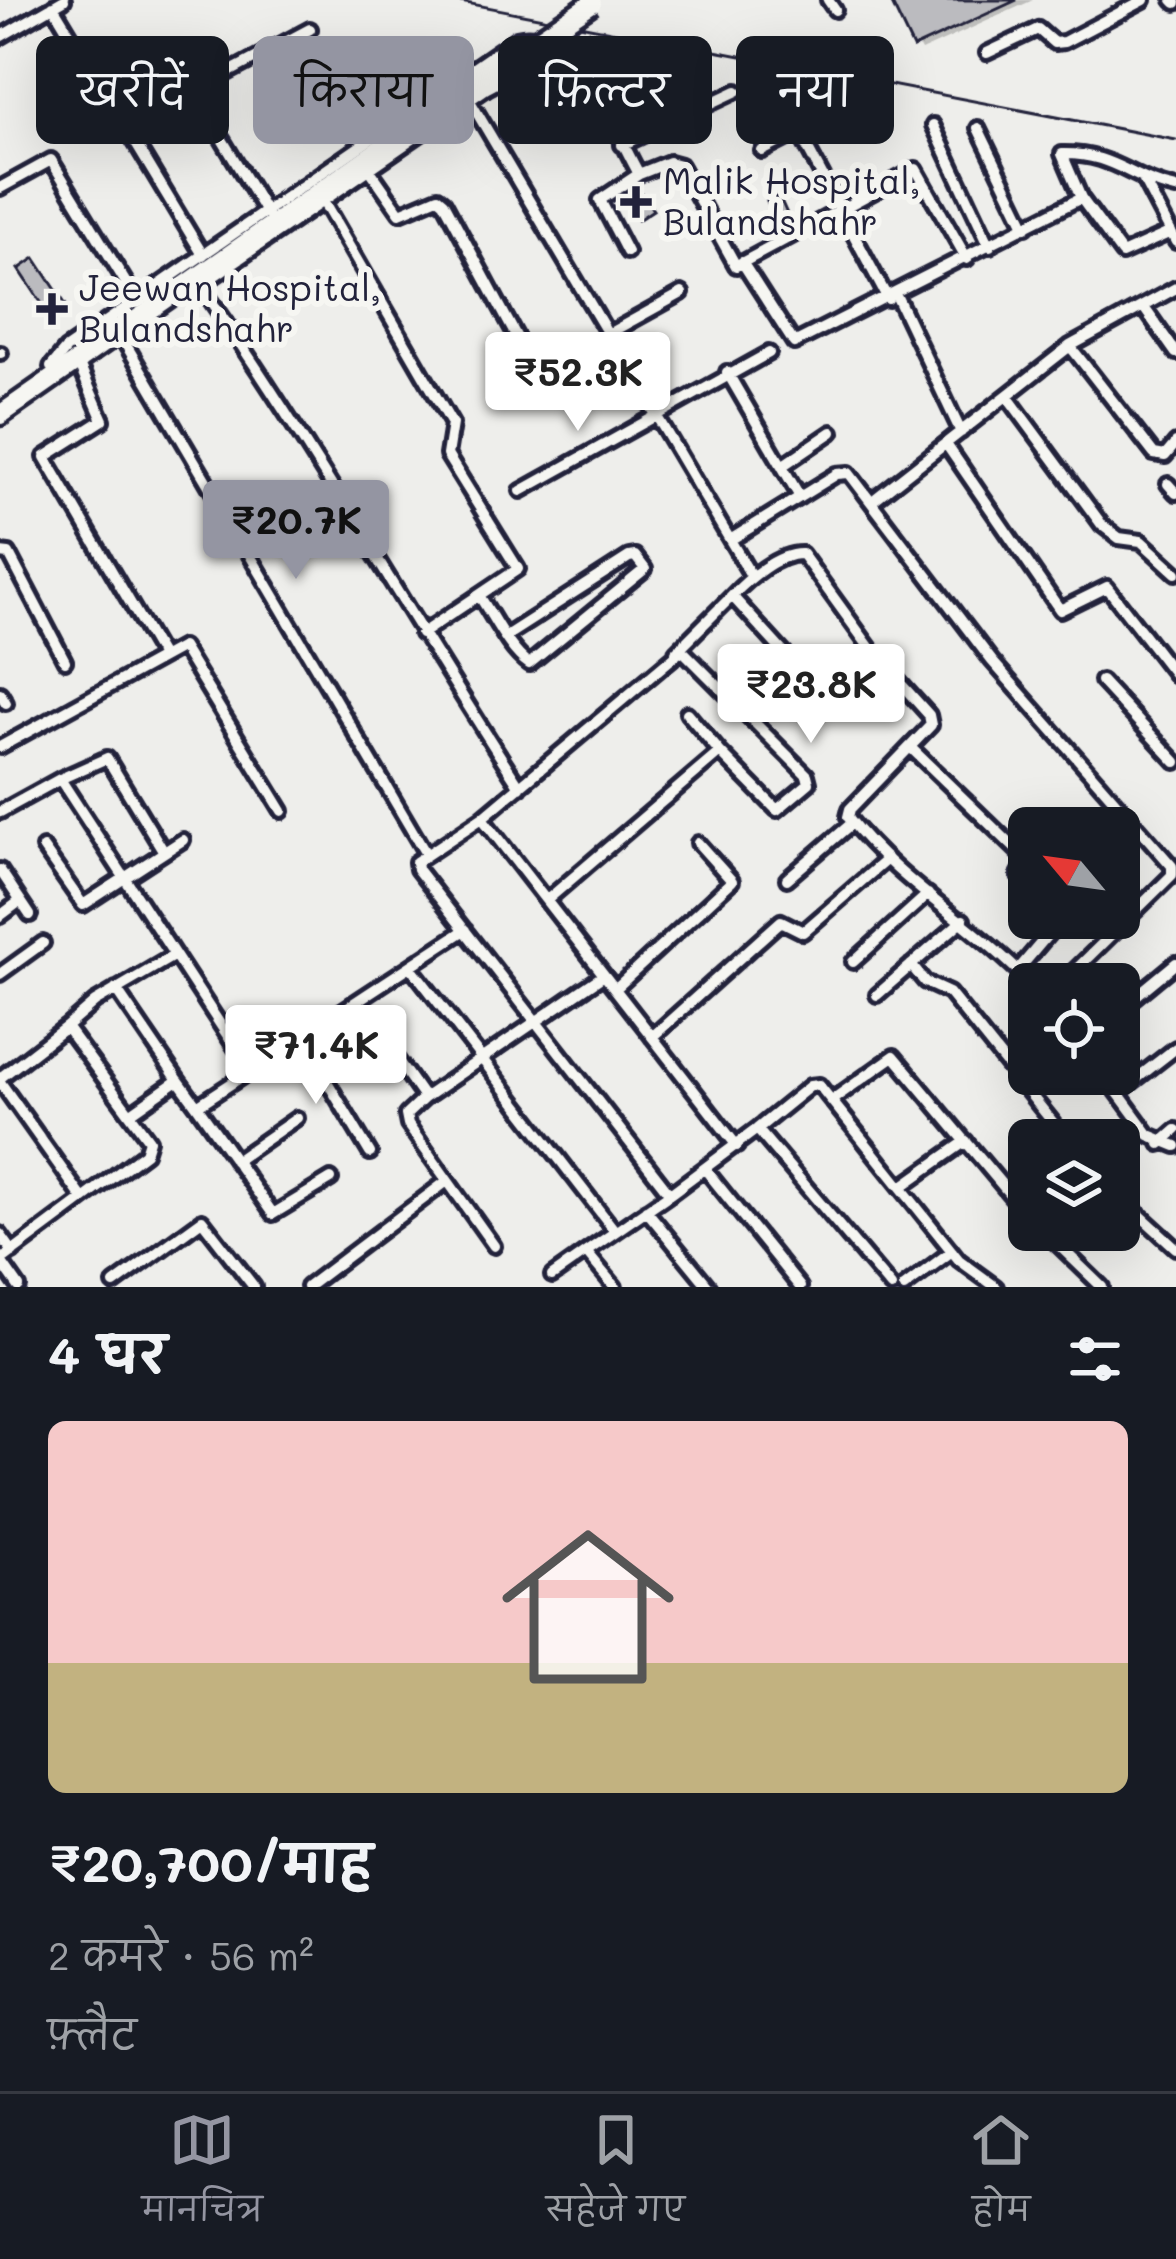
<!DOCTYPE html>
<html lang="hi">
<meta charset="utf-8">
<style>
:root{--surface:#171b24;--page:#242831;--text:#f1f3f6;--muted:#9ea1a6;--line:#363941;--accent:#9495a2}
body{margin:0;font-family:Mali,"Playpen Sans Deva",sans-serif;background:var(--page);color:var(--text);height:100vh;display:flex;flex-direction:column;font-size:45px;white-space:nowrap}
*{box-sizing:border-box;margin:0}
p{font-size:39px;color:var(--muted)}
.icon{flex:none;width:66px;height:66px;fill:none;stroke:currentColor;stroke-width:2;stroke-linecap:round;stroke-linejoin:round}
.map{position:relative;height:1287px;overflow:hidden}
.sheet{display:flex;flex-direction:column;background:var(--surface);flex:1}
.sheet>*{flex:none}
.hud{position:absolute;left:36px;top:36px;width:1104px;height:108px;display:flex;gap:24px}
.needle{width:78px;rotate:299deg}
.buttons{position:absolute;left:1008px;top:807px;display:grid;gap:24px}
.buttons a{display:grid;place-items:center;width:132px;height:132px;border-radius:18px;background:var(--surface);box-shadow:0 12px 48px #0002;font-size:60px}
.price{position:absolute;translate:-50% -102px;padding:0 27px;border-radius:12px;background:#fff;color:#222;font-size:39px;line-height:78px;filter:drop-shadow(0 3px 6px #0008)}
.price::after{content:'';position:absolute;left:50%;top:72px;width:36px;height:27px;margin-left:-18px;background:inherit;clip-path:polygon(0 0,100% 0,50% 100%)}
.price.active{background:var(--accent);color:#111}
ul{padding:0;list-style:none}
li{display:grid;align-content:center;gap:24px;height:636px;padding:0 48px}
li span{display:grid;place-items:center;height:372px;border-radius:18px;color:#555}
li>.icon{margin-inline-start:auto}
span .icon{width:216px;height:216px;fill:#fffc;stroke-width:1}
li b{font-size:51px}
h2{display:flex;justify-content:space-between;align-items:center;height:144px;padding:0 48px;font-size:51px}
.chip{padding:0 42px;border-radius:18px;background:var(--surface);box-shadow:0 12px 48px #0002;font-size:42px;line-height:108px}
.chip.active{background:var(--accent);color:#111}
.menu{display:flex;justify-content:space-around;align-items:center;height:168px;border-top:3px solid var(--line);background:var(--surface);font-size:33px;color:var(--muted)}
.menu a{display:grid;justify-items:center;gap:6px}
.menu .active{color:var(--accent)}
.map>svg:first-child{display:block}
.shadow{fill:#0003}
.building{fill:#bbbbbf;stroke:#22223b;stroke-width:3}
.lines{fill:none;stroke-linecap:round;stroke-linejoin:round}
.street-casing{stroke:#22223b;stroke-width:20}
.primary-casing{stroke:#22223b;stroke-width:27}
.street{stroke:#f6f6f2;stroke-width:10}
.primary{stroke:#f6f6f2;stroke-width:18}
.rail{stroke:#22223b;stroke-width:3}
.primary-bridge-casing{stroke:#22223b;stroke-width:27;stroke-linecap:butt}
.primary-bridge{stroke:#f6f6f2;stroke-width:18}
.poi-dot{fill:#22223b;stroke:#f6f6f2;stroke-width:4.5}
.labels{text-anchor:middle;stroke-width:12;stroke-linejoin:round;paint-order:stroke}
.poi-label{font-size:36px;fill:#22223b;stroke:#f6f6f2;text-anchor:start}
</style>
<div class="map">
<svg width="1176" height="1287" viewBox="0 0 1176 1287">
<rect width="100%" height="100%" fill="#eeeeeb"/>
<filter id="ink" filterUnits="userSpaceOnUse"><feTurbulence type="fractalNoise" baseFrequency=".00833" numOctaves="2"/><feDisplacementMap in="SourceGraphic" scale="24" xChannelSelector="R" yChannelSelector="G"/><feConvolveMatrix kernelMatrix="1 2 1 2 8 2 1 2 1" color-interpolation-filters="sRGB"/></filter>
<g filter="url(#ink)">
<!-- shadow -->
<path class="shadow" d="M 894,0 L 1033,0 L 921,51 Z
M 39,265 L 70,313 L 58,321 L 54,317 Z"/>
<!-- building -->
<path class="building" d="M 890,0 L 1017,0 L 913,48 Z
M 638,188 L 653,210 L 638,220 L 623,197 Z
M 779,196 L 792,225 L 781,231 L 767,201 Z
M 35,258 L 68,308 L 52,319 L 19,269 Z"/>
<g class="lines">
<!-- street casing -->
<g class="street-casing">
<path id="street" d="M 828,0 L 835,10
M 1173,0 L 1176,3
M 53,6 L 203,255
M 0,37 L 64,0
M 987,53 L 1038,29 L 1054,43 L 1064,42 L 1144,0
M 596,99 L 668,66
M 470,101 L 752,577
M 933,125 L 990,246
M 978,128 L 1026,227
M 799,132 L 863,98
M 622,145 L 737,91
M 762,151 L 799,132 L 888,299
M 370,170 L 400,213 L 438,197 L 444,202 L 544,388 L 621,355
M 1144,181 L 1176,242
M 0,188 L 51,160 L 137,301
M 1081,198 L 1122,254 L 1171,232
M 324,203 L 452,424 L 447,455 L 518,569 L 421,634
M 267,214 L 196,96 L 201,87 L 310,29
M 627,252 L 600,200 L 639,174
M 742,262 L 794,343 L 1081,198 L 1062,154 C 1114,153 1129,179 1176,189
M 201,286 C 314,448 412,621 520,787
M 191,292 L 487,88 L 564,47
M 896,295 L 961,432
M 1145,309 L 1176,353
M 608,334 L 682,293
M 122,338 L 426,854
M 1070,346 L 1154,454 L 1165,456 L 1176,443
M 0,353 L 1,353
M 51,367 L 66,349 L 127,307 L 517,38 C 574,23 615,132 639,174 L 669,162 L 680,165 L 736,266 L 916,169 L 967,259
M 80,367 L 103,420 L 45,457 L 162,657
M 727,372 L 800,497
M 1007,396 L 1102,525 L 1119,538 L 1141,541 L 1176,573
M 946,444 L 1060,610 L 1107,587 L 1176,676
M 782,466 L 832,432
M 1168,484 L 1176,493
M 521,491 L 769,353
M 871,502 L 1070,346 L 1176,288
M 730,540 L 837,474 L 849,473 L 992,661 L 1172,866 L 1172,875 L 1061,984
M 0,553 L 9,554 L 65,661
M 480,597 C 494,618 509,650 529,664 L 645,569 L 635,556 L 629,557 L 506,636
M 676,652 L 732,596
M 887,670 L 845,707 L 835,709 L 732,596 C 748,579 778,553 802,554 L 875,655 L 929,715 L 931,725 L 850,809 L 848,817 C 899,883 974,924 1031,984
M 1101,681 L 1176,762
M 0,693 L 6,703
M 687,713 L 720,752
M 0,747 L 182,647 L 282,811
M 910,747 L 1027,860 L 1019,875 L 1029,885
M 60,779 L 107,758 L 164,852
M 0,812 L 60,779 L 250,1070
M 482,818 L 737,1146
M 43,848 L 83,905 L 183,840
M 0,870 L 30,915
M 787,879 L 852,823
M 547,900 L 720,752 L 777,810 L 809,783 L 807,775 L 682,650 L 482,818 L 416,862 L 417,869 L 670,1194 L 586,1252
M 0,916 L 20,901
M 853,962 L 928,894
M 911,965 L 925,982 L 949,993 L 1067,1140
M 411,967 L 615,1231
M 1018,970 L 1062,918
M 0,974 L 43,943
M 116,989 L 178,1080
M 615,989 L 732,881 L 698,843
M 877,995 L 963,920
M 357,1002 L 424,1098 L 406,1115 L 408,1125 L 494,1246
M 1119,1010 L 1176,963
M 66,1027 L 95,1002 L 175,955
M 652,1037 L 781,921 L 803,932 L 887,859
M 301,1038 L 370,1153
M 1104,1074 L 1149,1135 L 1176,1146
M 0,1078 L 66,1027 L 149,1140 L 145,1153 L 0,1261
M 0,1082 L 83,1199
M 1118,1093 L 1176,1048
M 424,1098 L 604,975
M 832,1100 L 894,1056 L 1029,1217
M 197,1106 L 273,1214 L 331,1179
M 131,1113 L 178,1080 L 197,1106 L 465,930
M 757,1129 L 810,1086 L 819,1085 L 959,1260 L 996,1287
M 1160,1144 L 1176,1130
M 235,1161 L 297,1118
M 705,1169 L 800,1287
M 901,1187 L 966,1141
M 670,1194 L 757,1129 L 891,1287
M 1119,1196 L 1176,1248
M 646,1210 L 709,1287
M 1043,1230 L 1102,1287
M 0,1234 L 13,1252
M 0,1260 L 19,1287
M 552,1276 L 586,1252 L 615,1287
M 114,1284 L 202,1220 L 254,1287
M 307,1287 L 447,1181
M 904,1287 L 952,1251"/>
</g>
<!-- primary casing -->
<g class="primary-casing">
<path id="primary" d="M 0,415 L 509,59"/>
</g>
<!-- street -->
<use href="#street" class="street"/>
<!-- primary -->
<use href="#primary" class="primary"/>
<!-- rail -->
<path class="rail" d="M 450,0 L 1176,140"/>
<!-- primary-bridge casing -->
<g class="primary-bridge-casing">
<path id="primary-bridge" d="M 509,59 L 592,3"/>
</g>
<!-- primary-bridge -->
<use href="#primary-bridge" class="primary-bridge"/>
</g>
</g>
<!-- markers -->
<g class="poi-dot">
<path d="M630 184h12v12h12v12h-12v12h-12v-12h-12v-12h12z"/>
<path d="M46 291h12v12h12v12h-12v12h-12v-12h-12v-12h12z"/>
</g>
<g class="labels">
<!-- poi labels -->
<g class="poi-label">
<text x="663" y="194">Malik Hospital,<tspan x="663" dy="41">Bulandshahr</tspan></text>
<text x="79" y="301">Jeewan Hospital,<tspan x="79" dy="41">Bulandshahr</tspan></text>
</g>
</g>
</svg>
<div class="buttons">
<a><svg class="needle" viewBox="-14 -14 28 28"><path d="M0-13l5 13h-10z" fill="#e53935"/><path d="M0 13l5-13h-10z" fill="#9ea1a6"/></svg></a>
<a><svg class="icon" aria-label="locate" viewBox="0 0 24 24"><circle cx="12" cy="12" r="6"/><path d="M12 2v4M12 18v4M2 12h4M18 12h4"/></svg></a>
<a><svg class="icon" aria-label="layers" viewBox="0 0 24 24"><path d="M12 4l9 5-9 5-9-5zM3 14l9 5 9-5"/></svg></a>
</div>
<b class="price" style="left:578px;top:434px">₹52.3K</b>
<b class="price active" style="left:296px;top:582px">₹20.7K</b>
<b class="price" style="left:811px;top:746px">₹23.8K</b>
<b class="price" style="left:316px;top:1107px">₹71.4K</b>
<div class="hud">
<a class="chip">खरीदें</a>
<a class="chip active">किराया</a>
<a class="chip">फ़िल्टर</a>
<a class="chip">नया</a>
</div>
</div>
<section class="sheet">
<h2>4 घर<svg class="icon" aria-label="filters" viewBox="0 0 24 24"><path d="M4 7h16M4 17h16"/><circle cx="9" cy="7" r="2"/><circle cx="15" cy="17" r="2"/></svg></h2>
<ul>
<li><span style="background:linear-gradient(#f6c9c9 65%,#c2b280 0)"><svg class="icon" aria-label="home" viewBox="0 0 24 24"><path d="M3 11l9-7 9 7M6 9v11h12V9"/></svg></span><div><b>₹20,700/माह</b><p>2 कमरे · 56 m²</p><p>फ़्लैट</p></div></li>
</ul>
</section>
<nav class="menu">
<a class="active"><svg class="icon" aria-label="map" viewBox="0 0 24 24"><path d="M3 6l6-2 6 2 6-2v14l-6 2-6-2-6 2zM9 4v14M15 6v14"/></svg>मानचित्र</a>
<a><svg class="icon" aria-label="saved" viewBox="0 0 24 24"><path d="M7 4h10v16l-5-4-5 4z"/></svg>सहेजे गए</a>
<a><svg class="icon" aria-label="home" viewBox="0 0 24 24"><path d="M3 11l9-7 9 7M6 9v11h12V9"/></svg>होम</a>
</nav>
